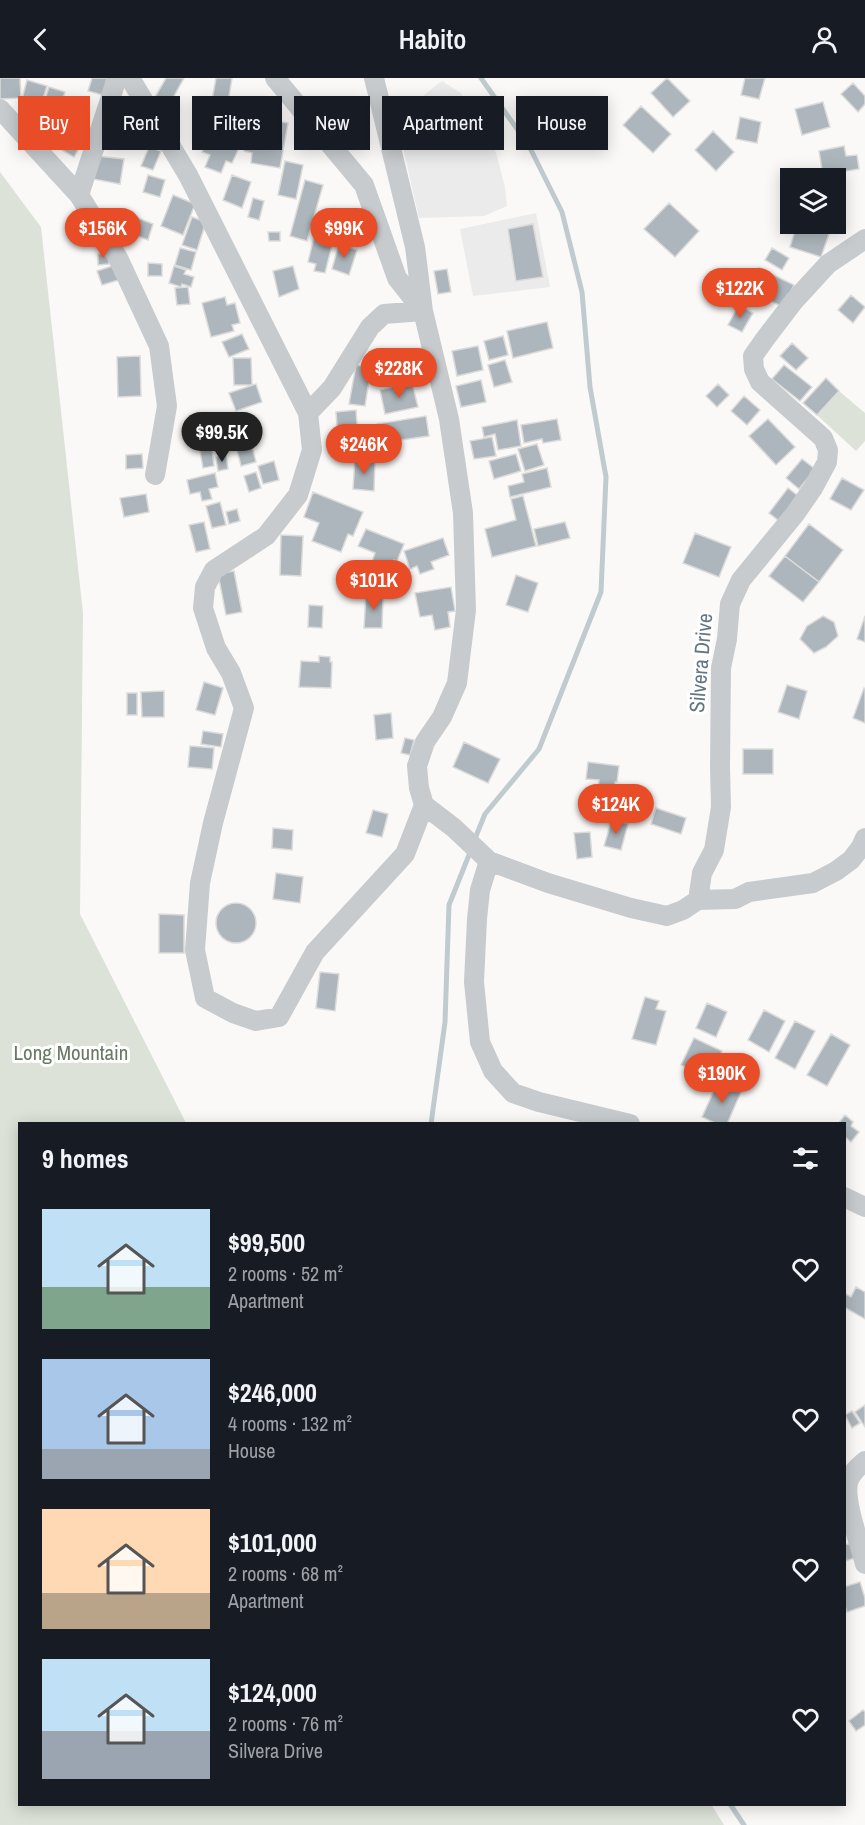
<!DOCTYPE html>
<meta charset="utf-8">
<style>
:root{--surface:#171b24;--page:#20242c;--text:#f1f3f6;--muted:#9ea1a6;--accent:#e94d27}
body{margin:0;font-family:"Archivo Narrow",sans-serif;background:var(--page);color:var(--text);height:100vh;display:flex;flex-direction:column;font-size:22px;white-space:nowrap}
*{box-sizing:border-box;margin:0}
p{font-size:20px;color:var(--muted)}
.icon{flex:none;width:33px;height:33px;fill:none;stroke:currentColor;stroke-width:2;stroke-linecap:round;stroke-linejoin:round}
.map{position:relative;flex:1;overflow:hidden}
.drawer{position:absolute;left:18px;top:1044px;width:828px;height:684px;display:flex;flex-direction:column;background:var(--surface);border-radius:0px;box-shadow:0 3px 15px #0003}
.drawer>*{flex:none}
.top-card{position:absolute;left:18px;top:18px;width:830px;height:54px;display:flex;gap:12px}
.controls{position:absolute;left:780px;top:90px;display:grid;gap:12px}
.controls a{display:grid;place-items:center;width:66px;height:66px;border-radius:0px;background:var(--surface);box-shadow:0 3px 15px #0003;font-size:30px}
.price{position:absolute;translate:-50% -51px;padding:0 14px;border-radius:21px;background:var(--accent);color:#fff;font-size:20px;line-height:39px;filter:drop-shadow(0 2px 3px #0008)}
.price::after{content:'';position:absolute;left:50%;top:36px;width:18px;height:14px;margin-left:-9px;background:inherit;clip-path:polygon(0 0,100% 0,50% 100%)}
.price.active{background:#222;color:#fff}
ul{padding:0;list-style:none}
li{display:flex;align-items:center;gap:18px;height:150px;padding:0 24px}
li span{display:grid;place-items:center;flex:none;width:168px;height:120px;border-radius:0px;color:#555}
li>.icon{margin-inline-start:auto}
span .icon{width:72px;height:72px;fill:#fffc;stroke-width:1}
li b{font-size:26px}
h2{display:flex;justify-content:space-between;align-items:center;height:72px;padding:0 24px;font-size:26px}
.tag{padding:0 21px;border-radius:0px;background:var(--surface);box-shadow:0 3px 15px #0003;font-size:21px;line-height:54px}
.tag.active{background:var(--accent);color:#fff}
header{display:flex;justify-content:space-between;align-items:center;height:78px;padding:0 24px;background:var(--surface);font-size:27px;font-weight:600}
.map>svg:first-child{display:block}
.built{fill:#eaebea}
.green{fill:#dce2d8}
.lines{fill:none;stroke-linecap:round;stroke-linejoin:round}
.stream{stroke:#bfcbcf;stroke-width:5}
.building{fill:#adb6bc;stroke:#dbdbd9;stroke-width:1.5}
.street{stroke:#c7cbce;stroke-width:20}
.labels{text-anchor:middle;stroke-width:6;stroke-linejoin:round;paint-order:stroke}
.street-label{font-size:21px;fill:#637683;stroke:#fff}
.park-label{font-size:21px;fill:#687a63;stroke:#fff}
</style>
<header><svg class="icon" aria-label="back" viewBox="0 0 24 24"><path d="M15 5l-7 7 7 7"/></svg>Habito<svg class="icon" aria-label="person" viewBox="0 0 24 24"><circle cx="12" cy="8" r="4"/><path d="M4 21q1-7 8-7t8 7"/></svg></header>
<div class="map">
<svg width="865" height="1747" viewBox="0 0 865 1747">
<rect width="100%" height="100%" fill="#faf9f7"/>
<!-- built -->
<path class="built" d="M 442,3 L 461,15 L 481,42 L 496,75 L 505,109 L 507,128 L 484,138 L 419,140 L 396,39 Z
M 536,135 L 550,209 L 473,218 L 460,151 Z"/>
<!-- green -->
<path class="green" d="M 0,94 L 41,149 L 83,535 L 80,836 L 186,1045 L 20,1046 L 20,1726 L 711,1726 L 724,1747 L 0,1747 Z
M 839,313 L 865,335 L 865,363 L 856,373 L 817,337 Z"/>
<g class="lines">
<!-- stream -->
<path class="stream" d="M 474,763 L 485,736 L 539,671 L 601,514 L 606,399 L 590,309 L 582,214 L 562,134 L 529,68 L 481,0
M 431,1046 L 445,944 L 449,827 L 471,772
M 730,1726 L 744,1747"/>
</g>
<!-- building -->
<path class="building" d="M 0,0 L 20,0 L 21,20 L 0,21 Z
M 92,0 L 107,0 L 103,17 L 88,13 Z
M 166,0 L 184,0 L 169,27 L 155,19 Z
M 216,0 L 232,0 L 227,31 L 211,28 Z
M 667,0 L 690,23 L 673,39 L 651,15 Z
M 745,0 L 765,0 L 759,21 L 741,17 Z
M 27,2 L 47,8 L 41,27 L 22,21 Z
M 853,5 L 865,18 L 865,26 L 858,34 L 841,16 Z
M 49,9 L 65,14 L 58,36 L 42,31 Z
M 823,24 L 830,49 L 802,57 L 795,31 Z
M 641,28 L 671,56 L 653,75 L 623,47 Z
M 346,36 L 352,42 L 349,45 L 356,52 L 346,62 L 332,47 L 342,37 L 343,38 Z
M 740,39 L 761,44 L 757,65 L 736,61 Z
M 259,40 L 288,45 L 280,90 L 251,85 L 252,75 L 244,73 L 248,49 L 257,51 Z
M 75,41 L 91,50 L 74,79 L 58,70 L 64,60 L 58,56 L 66,42 L 72,45 Z
M 713,53 L 734,74 L 716,93 L 695,72 Z
M 209,57 L 239,70 L 232,85 L 226,83 L 221,95 L 205,89 L 210,77 L 202,74 Z
M 844,68 L 846,78 L 857,77 L 859,91 L 823,97 L 819,73 Z
M 149,69 L 161,73 L 153,92 L 141,88 Z
M 96,78 L 124,81 L 120,106 L 93,101 Z
M 285,83 L 303,87 L 296,121 L 278,117 Z
M 148,97 L 165,102 L 160,119 L 143,114 Z
M 232,97 L 251,104 L 242,130 L 223,122 Z
M 305,102 L 323,107 L 307,163 L 290,158 Z
M 173,117 L 195,126 L 183,157 L 161,148 Z
M 253,120 L 264,123 L 259,142 L 248,139 Z
M 669,125 L 699,153 L 675,179 L 644,151 Z
M 135,139 L 153,146 L 148,162 L 129,155 Z
M 192,139 L 206,144 L 197,172 L 182,167 Z
M 533,146 L 543,199 L 516,203 L 508,151 Z
M 797,146 L 829,156 L 821,179 L 790,169 Z
M 325,148 L 336,151 L 325,195 L 314,193 L 316,186 L 308,184 L 315,155 L 323,157 Z
M 268,154 L 280,154 L 280,163 L 269,163 Z
M 339,166 L 357,172 L 349,197 L 332,191 Z
M 180,170 L 196,174 L 191,192 L 175,187 Z
M 772,170 L 789,180 L 782,192 L 765,182 Z
M 98,176 L 109,176 L 109,186 L 98,187 Z
M 148,185 L 162,186 L 162,198 L 148,198 Z
M 118,186 L 122,201 L 102,207 L 97,193 Z
M 174,188 L 186,192 L 184,196 L 194,199 L 191,209 L 182,206 L 181,209 L 169,205 Z
M 293,188 L 299,211 L 279,219 L 273,193 Z
M 759,190 L 794,207 L 783,229 L 748,212 Z
M 447,191 L 451,214 L 438,216 L 434,193 Z
M 188,209 L 190,226 L 177,227 L 175,210 Z
M 851,217 L 865,229 L 853,245 L 838,232 Z
M 225,219 L 227,227 L 235,225 L 240,245 L 232,247 L 234,253 L 211,259 L 202,225 Z
M 739,227 L 753,235 L 742,254 L 728,247 Z
M 547,244 L 553,270 L 513,280 L 507,253 Z
M 242,256 L 249,271 L 229,279 L 222,264 Z
M 503,258 L 508,277 L 489,282 L 484,263 Z
M 792,265 L 808,280 L 796,292 L 780,278 Z
M 478,268 L 483,292 L 457,298 L 452,273 Z
M 140,278 L 141,318 L 118,319 L 117,279 Z
M 233,280 L 251,280 L 252,307 L 234,307 Z
M 505,282 L 512,304 L 494,309 L 488,287 Z
M 356,287 L 371,290 L 365,328 L 349,326 Z
M 784,287 L 812,309 L 800,323 L 772,301 Z
M 826,300 L 839,313 L 817,337 L 803,325 Z
M 481,302 L 486,324 L 461,329 L 456,308 Z
M 412,305 L 418,329 L 385,336 L 380,312 Z
M 256,306 L 262,324 L 236,333 L 229,315 Z
M 718,306 L 729,317 L 717,329 L 706,318 Z
M 744,318 L 760,332 L 747,347 L 731,333 Z
M 356,332 L 358,361 L 338,362 L 336,334 Z
M 426,338 L 429,358 L 380,365 L 377,346 Z
M 557,341 L 561,362 L 543,365 L 542,361 L 524,365 L 521,347 Z
M 768,341 L 795,369 L 776,387 L 749,358 Z
M 517,342 L 521,368 L 498,372 L 495,356 L 484,359 L 482,349 Z
M 492,359 L 496,378 L 474,381 L 470,363 Z
M 537,366 L 544,387 L 525,393 L 518,371 Z
M 252,368 L 256,384 L 241,388 L 237,372 Z
M 212,371 L 214,388 L 203,390 L 200,373 Z
M 142,376 L 143,390 L 126,391 L 126,377 Z
M 516,376 L 521,393 L 494,401 L 489,383 Z
M 226,377 L 228,391 L 218,393 L 216,379 Z
M 355,381 L 375,381 L 374,413 L 353,411 Z
M 802,381 L 815,391 L 799,411 L 786,400 Z
M 274,383 L 279,402 L 263,406 L 258,388 Z
M 547,390 L 551,409 L 510,419 L 508,408 L 524,404 L 522,396 Z
M 256,394 L 261,410 L 249,414 L 244,398 Z
M 215,395 L 218,409 L 209,411 L 212,421 L 202,423 L 200,414 L 190,416 L 187,402 Z
M 842,400 L 864,412 L 851,432 L 830,421 Z
M 788,410 L 802,421 L 783,446 L 769,435 Z
M 313,414 L 363,434 L 353,458 L 348,456 L 341,474 L 312,463 L 319,445 L 304,439 Z
M 146,416 L 149,434 L 124,439 L 120,420 Z
M 523,418 L 536,468 L 492,479 L 485,451 L 516,442 L 511,421 Z
M 220,424 L 226,447 L 212,450 L 206,428 Z
M 237,431 L 240,443 L 229,446 L 226,434 Z
M 204,444 L 210,471 L 196,474 L 189,447 Z
M 565,444 L 570,460 L 538,468 L 534,451 Z
M 809,446 L 843,472 L 819,504 L 785,478 Z
M 366,451 L 404,466 L 397,483 L 394,482 L 388,498 L 370,490 L 375,475 L 358,468 Z
M 695,455 L 731,469 L 719,499 L 683,485 Z
M 281,457 L 303,458 L 301,498 L 280,497 Z
M 443,460 L 449,477 L 431,484 L 434,491 L 420,496 L 417,488 L 410,491 L 404,473 Z
M 785,478 L 819,504 L 803,524 L 769,498 Z
M 234,493 L 242,534 L 226,537 L 218,496 Z
M 516,497 L 538,505 L 528,534 L 506,527 Z
M 451,509 L 455,533 L 448,534 L 450,549 L 435,552 L 432,537 L 420,539 L 415,515 Z
M 366,516 L 383,517 L 382,550 L 364,550 Z
M 309,527 L 323,528 L 322,550 L 308,549 Z
M 823,538 L 834,544 L 838,558 L 826,569 L 814,575 L 800,561 L 807,548 Z
M 865,538 L 865,564 L 857,561 Z
M 319,578 L 330,579 L 330,584 L 332,584 L 331,610 L 299,609 L 301,583 L 319,584 Z
M 204,604 L 223,610 L 215,637 L 196,632 Z
M 787,607 L 807,613 L 799,641 L 778,634 Z
M 864,610 L 865,611 L 865,645 L 853,640 Z
M 164,613 L 164,639 L 142,639 L 141,614 Z
M 127,615 L 137,615 L 137,637 L 127,637 Z
M 391,635 L 393,660 L 376,662 L 374,637 Z
M 203,653 L 223,656 L 221,669 L 201,666 Z
M 405,660 L 414,662 L 410,677 L 401,675 Z
M 464,664 L 500,681 L 488,705 L 453,689 Z
M 190,668 L 214,670 L 212,691 L 188,689 Z
M 743,671 L 773,671 L 773,696 L 743,696 Z
M 588,684 L 619,688 L 617,704 L 615,704 L 615,712 L 598,710 L 599,702 L 586,701 Z
M 598,712 L 613,714 L 610,727 L 596,724 Z
M 656,730 L 686,740 L 681,756 L 651,746 Z
M 373,732 L 388,736 L 382,759 L 366,755 Z
M 612,741 L 628,746 L 621,772 L 604,768 Z
M 273,750 L 293,752 L 292,772 L 272,770 Z
M 590,754 L 592,779 L 577,781 L 574,755 Z
M 276,795 L 303,799 L 300,825 L 273,821 Z
M216 845a20 20 0 1 1 40 0a20 20 0 1 1-40 0Z
M 159,836 L 184,837 L 184,875 L 159,875 Z
M 320,894 L 339,896 L 335,933 L 316,930 Z
M 645,919 L 659,923 L 656,931 L 666,933 L 656,967 L 632,961 Z
M 707,925 L 727,934 L 716,959 L 696,950 Z
M 764,932 L 785,943 L 769,974 L 748,962 Z
M 795,943 L 815,953 L 795,991 L 775,980 Z
M 831,956 L 850,967 L 827,1008 L 807,997 Z
M 694,960 L 722,973 L 710,1000 L 681,987 Z
M 718,1004 L 741,1014 L 727,1046 L 717,1046 L 702,1039 Z
M 845,1037 L 853,1044 L 851,1048 L 859,1054 L 851,1064 L 844,1058 L 844,1046 L 838,1046 Z
M 856,1209 L 865,1214 L 865,1241 L 844,1229 L 844,1215 L 851,1219 Z
M 865,1327 L 865,1349 L 855,1334 Z
M 852,1333 L 860,1345 L 852,1350 L 845,1337 Z
M 853,1465 L 857,1479 L 846,1483 L 844,1467 Z
M 860,1504 L 865,1520 L 865,1528 L 847,1534 L 844,1525 L 844,1509 Z
M 863,1632 L 865,1634 L 865,1647 L 856,1653 L 849,1643 Z"/>
<g class="lines">
<!-- street -->
<path class="street" d="M 117,0 L 79,117 L 118,180 L 159,268 L 167,328 L 155,397
M 130,0 L 188,97 L 308,335 L 332,310 L 370,249 L 384,236 L 423,233
M 275,0 L 364,107 L 397,200 L 423,233
M 374,0 L 415,169 L 423,233 L 449,341 L 463,435 L 466,532 L 457,605 L 442,639 L 425,664 L 417,688 L 419,710 L 424,727 L 454,750 L 489,783 L 548,805 L 631,830 L 667,838 L 683,832 L 698,822 L 702,795 L 714,772 L 721,729 L 720,689 L 721,590 L 727,561 L 730,526 L 741,502 L 795,436 L 813,410 L 827,384 L 828,372 L 823,360 L 760,304 L 754,291 L 753,278 L 765,261 L 794,223 L 828,186 L 865,161
M 0,31 L 79,117
M 308,335 L 312,372 L 298,417 L 266,458 L 214,492 L 205,509 L 203,530 L 216,570 L 231,595 L 244,630 L 213,745 L 200,805 L 195,872 L 205,920 L 233,935 L 256,943 L 279,939 L 315,874 L 405,776 L 424,727
M 489,783 L 480,812 L 477,841 L 474,904 L 480,964 L 493,993 L 513,1015 L 539,1024 L 630,1046
M 698,822 L 735,821 L 749,814 L 813,805 L 836,793 L 851,782 L 861,769 L 865,760
M 844,1119 L 865,1129
M 865,1383 C 858,1389 850,1396 848,1405 C 844,1424 860,1466 865,1486"/>
</g>
<g class="labels">
<!-- street labels -->
<g class="street-label">
<text transform="translate(701 585) rotate(-85)" y="7">Silvera Drive</text>
</g>
<!-- park labels -->
<g class="park-label">
<text x="71" y="982">Long Mountain</text>
</g>
</g>
</svg>
<div class="controls">
<a><svg class="icon" aria-label="layers" viewBox="0 0 24 24"><path d="M12 4l9 5-9 5-9-5zM3 14l9 5 9-5"/></svg></a>
</div>
<b class="price" style="left:103px;top:181px">$156K</b>
<b class="price" style="left:344px;top:181px">$99K</b>
<b class="price" style="left:740px;top:241px">$122K</b>
<b class="price" style="left:399px;top:321px">$228K</b>
<b class="price active" style="left:222px;top:385px">$99.5K</b>
<b class="price" style="left:364px;top:397px">$246K</b>
<b class="price" style="left:374px;top:533px">$101K</b>
<b class="price" style="left:616px;top:757px">$124K</b>
<b class="price" style="left:722px;top:1026px">$190K</b>
<div class="top-card">
<a class="tag active">Buy</a>
<a class="tag">Rent</a>
<a class="tag">Filters</a>
<a class="tag">New</a>
<a class="tag">Apartment</a>
<a class="tag">House</a>
</div>
<section class="drawer">
<h2>9 homes<svg class="icon" aria-label="filters" viewBox="0 0 24 24"><path d="M4 7h16M4 17h16"/><circle cx="9" cy="7" r="2"/><circle cx="15" cy="17" r="2"/></svg></h2>
<ul>
<li><span style="background:linear-gradient(#bfe0f5 65%,#7fa58c 0)"><svg class="icon" aria-label="home" viewBox="0 0 24 24"><path d="M3 11l9-7 9 7M6 9v11h12V9"/></svg></span><div><b>$99,500</b><p>2 rooms · 52 m²</p><p>Apartment</p></div><svg class="icon" aria-label="heart" viewBox="0 0 24 24"><path d="M12 20l-8-8c-3-5 5-10 8-4 3-6 11-1 8 4z"/></svg></li>
<li><span style="background:linear-gradient(#a9c7e8 75%,#9aa5b1 0)"><svg class="icon" aria-label="home" viewBox="0 0 24 24"><path d="M3 11l9-7 9 7M6 9v11h12V9"/></svg></span><div><b>$246,000</b><p>4 rooms · 132 m²</p><p>House</p></div><svg class="icon" aria-label="heart" viewBox="0 0 24 24"><path d="M12 20l-8-8c-3-5 5-10 8-4 3-6 11-1 8 4z"/></svg></li>
<li><span style="background:linear-gradient(#ffd9b3 70%,#b9a48a 0)"><svg class="icon" aria-label="home" viewBox="0 0 24 24"><path d="M3 11l9-7 9 7M6 9v11h12V9"/></svg></span><div><b>$101,000</b><p>2 rooms · 68 m²</p><p>Apartment</p></div><svg class="icon" aria-label="heart" viewBox="0 0 24 24"><path d="M12 20l-8-8c-3-5 5-10 8-4 3-6 11-1 8 4z"/></svg></li>
<li><span style="background:linear-gradient(#bfe0f5 60%,#9aa5b1 0)"><svg class="icon" aria-label="home" viewBox="0 0 24 24"><path d="M3 11l9-7 9 7M6 9v11h12V9"/></svg></span><div><b>$124,000</b><p>2 rooms · 76 m²</p><p>Silvera Drive</p></div><svg class="icon" aria-label="heart" viewBox="0 0 24 24"><path d="M12 20l-8-8c-3-5 5-10 8-4 3-6 11-1 8 4z"/></svg></li>
</ul>
</section>
</div>
